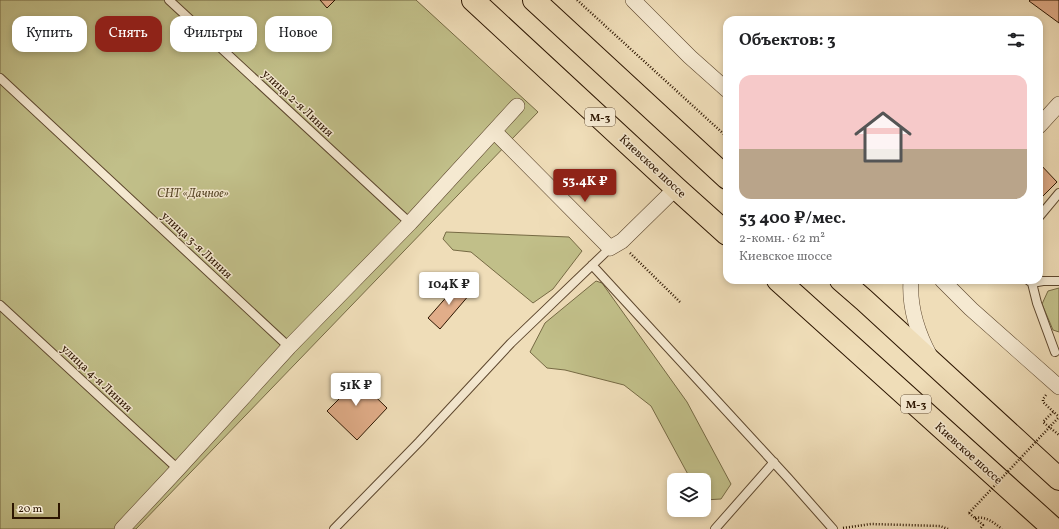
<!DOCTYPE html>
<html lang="ru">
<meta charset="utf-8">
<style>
:root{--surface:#fff;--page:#f2f2f2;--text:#202124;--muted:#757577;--line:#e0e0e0;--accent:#8f2418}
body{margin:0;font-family:Vollkorn,serif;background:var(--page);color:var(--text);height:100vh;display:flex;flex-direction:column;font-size:15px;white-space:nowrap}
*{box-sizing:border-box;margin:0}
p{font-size:13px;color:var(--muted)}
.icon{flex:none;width:22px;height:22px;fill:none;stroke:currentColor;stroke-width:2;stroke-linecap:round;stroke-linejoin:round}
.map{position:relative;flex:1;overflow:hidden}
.panel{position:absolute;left:723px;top:16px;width:320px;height:268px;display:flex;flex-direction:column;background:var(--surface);border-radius:12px;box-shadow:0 2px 6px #0003}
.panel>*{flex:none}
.hud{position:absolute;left:12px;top:16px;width:380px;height:36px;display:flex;gap:8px}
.buttons{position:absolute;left:667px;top:473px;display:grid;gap:8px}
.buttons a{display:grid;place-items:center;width:44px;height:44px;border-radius:8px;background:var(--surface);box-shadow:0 2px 6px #0003;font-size:20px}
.scale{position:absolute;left:12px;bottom:10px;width:48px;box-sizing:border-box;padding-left:4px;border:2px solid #2c1500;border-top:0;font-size:11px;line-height:14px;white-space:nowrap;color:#2c1500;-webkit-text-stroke:3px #f5e9d1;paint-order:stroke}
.price{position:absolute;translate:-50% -34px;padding:0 9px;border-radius:4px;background:#fff;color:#222;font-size:13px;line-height:26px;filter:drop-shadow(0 1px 2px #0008)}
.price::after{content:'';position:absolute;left:50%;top:24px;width:12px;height:9px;margin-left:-6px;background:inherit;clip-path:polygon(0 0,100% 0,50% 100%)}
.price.active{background:var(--accent);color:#fff}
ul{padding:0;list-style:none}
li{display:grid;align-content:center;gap:8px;height:212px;padding:0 16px}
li+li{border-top:1px solid var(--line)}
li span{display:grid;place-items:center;height:124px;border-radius:12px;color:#555}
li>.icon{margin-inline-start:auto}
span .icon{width:72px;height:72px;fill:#fffc;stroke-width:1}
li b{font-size:17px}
h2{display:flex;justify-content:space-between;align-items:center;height:48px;padding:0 16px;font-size:17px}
.chip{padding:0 14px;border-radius:12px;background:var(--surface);box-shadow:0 2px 6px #0003;font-size:14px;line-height:36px}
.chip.active{background:var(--accent);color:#fff}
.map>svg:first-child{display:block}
.green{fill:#c1bf89;stroke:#766a44}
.building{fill:#e1ad89;stroke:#2c1500}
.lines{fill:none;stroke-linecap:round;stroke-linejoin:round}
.lane-casing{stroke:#5d472e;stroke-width:10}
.street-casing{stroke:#5d472e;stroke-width:16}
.highway-casing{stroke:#2c1500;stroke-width:24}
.path{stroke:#2c1500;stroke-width:2.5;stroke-dasharray:1 2;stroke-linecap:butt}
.lane{stroke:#f5e9d1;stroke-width:8}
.street{stroke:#f5e9d1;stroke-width:15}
.highway{stroke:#efddb8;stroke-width:22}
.path-bridge{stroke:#2c1500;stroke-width:2.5;stroke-dasharray:1 2;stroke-linecap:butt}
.labels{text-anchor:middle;stroke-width:3;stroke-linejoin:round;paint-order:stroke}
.shield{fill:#f5e9d1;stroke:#68553f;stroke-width:1}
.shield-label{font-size:11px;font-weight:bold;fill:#2c1500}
.street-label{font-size:12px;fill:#2c1500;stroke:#f5e9d1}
.park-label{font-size:12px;font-style:italic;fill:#594829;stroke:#f5e9d1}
</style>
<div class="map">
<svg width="1059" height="529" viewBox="0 0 1059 529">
<rect width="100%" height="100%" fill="#efddb8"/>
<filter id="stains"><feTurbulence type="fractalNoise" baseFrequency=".005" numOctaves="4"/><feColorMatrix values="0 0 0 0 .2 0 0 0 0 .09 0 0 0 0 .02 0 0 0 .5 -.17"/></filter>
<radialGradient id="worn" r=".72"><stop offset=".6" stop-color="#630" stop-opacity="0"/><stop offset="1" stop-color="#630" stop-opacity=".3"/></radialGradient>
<!-- green -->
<path class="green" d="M 0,0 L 416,0 L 538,112 L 136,529 L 0,529 Z
M 446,232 L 569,237 L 582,251 L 553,289 L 533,303 L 471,252 L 453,250 L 443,239 Z
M 596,281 L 602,283 L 687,402 L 731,484 L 721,499 L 704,500 L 704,480 L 691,480 L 651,406 L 624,385 L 565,370 L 547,368 L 530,352 L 545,323 Z
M 1059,288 L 1059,332 L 1053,330 L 1042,304 L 1048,291 Z"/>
<!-- building -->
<path class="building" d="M 320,0 L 335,0 L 327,8 Z
M 1030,0 L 1059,0 L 1059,23 L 1029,1 Z
M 1039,163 L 1057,182 L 1039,200 Z
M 458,284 L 470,294 L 440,329 L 428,318 Z
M 352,374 L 387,408 L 357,440 L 327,411 L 339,399 L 334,394 Z"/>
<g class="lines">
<!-- lane casing -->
<g class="lane-casing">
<path id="lane" d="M 169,0 L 410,223
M 0,78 L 289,347
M 1039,217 L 1059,193
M 592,265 L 788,478 L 833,529
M 1028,280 L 1032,283 L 1037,303 L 1055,352
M 1032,283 L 1043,281 L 1059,281
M 0,305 L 178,469
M 334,529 L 419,442 L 511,343 L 610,248
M 715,529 L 774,462"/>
</g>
<!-- street casing -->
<g class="street-casing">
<path id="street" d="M 633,0 L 690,57 L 727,90
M 1039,126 L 1059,104
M 494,131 L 610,248 L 622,241 L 676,188
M 911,280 C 909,307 917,332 930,356
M 942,280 L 971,309 L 1059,387
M 122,529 L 178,469 L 289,347 L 410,223 L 517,106"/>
</g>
<!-- highway casing -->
<g class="highway-casing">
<path id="highway" d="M 473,0 L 676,188 L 727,234
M 534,0 L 727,178
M 778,280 L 1054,529
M 841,280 L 864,300 L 1059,479"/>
</g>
<!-- path -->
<path class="path" d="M 577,0 L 727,137
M 630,253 L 681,303
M 1046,395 L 1043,399 L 1043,402 L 1059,417
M 1053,412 L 1043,422 L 1059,435
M 969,513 L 983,525 L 980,529
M 975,518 C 986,516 993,522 1002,529
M 843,528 L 871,524 L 940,526 L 948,529"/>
<!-- lane -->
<use href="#lane" class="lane"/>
<!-- street -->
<use href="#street" class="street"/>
<!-- highway -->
<use href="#highway" class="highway"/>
<!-- path-bridge -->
<path class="path-bridge" d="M 969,513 L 1059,417"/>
</g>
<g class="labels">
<!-- shield labels -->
<g class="shield">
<rect x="585" y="108" width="30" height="18" rx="3"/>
<rect x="901" y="395" width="30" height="18" rx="3"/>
</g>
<g class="shield-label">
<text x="600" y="121">М-3</text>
<text x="916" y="408">М-3</text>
</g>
<!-- street labels -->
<g class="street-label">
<text transform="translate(298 103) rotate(43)" y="4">улица 2-я Линия</text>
<text transform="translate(653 166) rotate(43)" y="4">Киевское шоссе</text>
<text transform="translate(197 245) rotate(43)" y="4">улица 3-я Линия</text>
<text transform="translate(97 378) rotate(43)" y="4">улица 4-я Линия</text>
<text transform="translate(969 453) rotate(42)" y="4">Киевское шоссе</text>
</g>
<!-- park labels -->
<g class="park-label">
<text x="193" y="197">СНТ «Дачное»</text>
</g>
</g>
<rect width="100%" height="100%" filter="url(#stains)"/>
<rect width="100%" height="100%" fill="url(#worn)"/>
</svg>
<div class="buttons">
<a><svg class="icon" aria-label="layers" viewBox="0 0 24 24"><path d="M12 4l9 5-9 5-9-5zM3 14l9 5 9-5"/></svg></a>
</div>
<div class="scale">20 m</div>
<b class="price active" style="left:585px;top:203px">53.4K ₽</b>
<b class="price" style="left:449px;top:306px">104K ₽</b>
<b class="price" style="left:356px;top:407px">51K ₽</b>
<div class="hud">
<a class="chip">Купить</a>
<a class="chip active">Снять</a>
<a class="chip">Фильтры</a>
<a class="chip">Новое</a>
</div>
<section class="panel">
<h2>Объектов: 3<svg class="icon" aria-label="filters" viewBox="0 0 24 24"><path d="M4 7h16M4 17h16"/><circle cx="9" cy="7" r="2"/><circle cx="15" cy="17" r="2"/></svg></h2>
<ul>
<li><span style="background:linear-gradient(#f6c9c9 60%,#b9a48a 0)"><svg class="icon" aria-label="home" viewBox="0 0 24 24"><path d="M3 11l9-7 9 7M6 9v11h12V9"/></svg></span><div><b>53 400 ₽/мес.</b><p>2-комн. · 62 m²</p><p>Киевское шоссе</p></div></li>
</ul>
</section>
</div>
